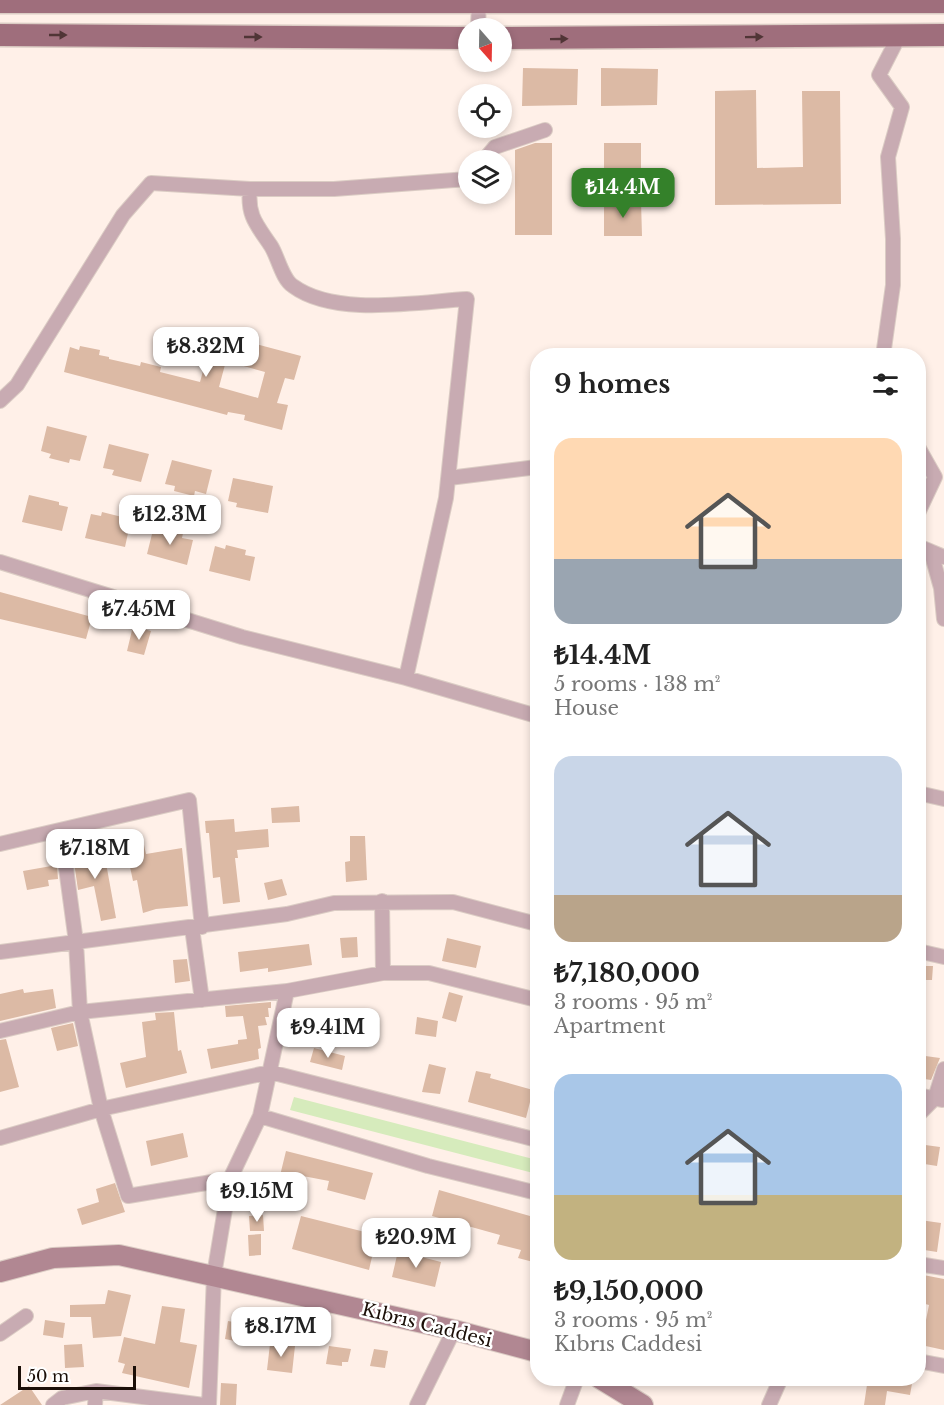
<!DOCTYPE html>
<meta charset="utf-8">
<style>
:root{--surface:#fff;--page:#f6f6f6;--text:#222;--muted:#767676;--accent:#34812a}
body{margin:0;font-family:"Libre Baskerville",serif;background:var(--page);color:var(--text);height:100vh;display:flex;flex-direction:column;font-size:22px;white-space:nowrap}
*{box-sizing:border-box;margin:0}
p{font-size:20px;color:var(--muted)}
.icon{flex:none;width:33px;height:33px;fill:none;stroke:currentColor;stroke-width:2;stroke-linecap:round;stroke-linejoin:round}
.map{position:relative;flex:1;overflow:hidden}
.panel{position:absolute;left:530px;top:348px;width:396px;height:1038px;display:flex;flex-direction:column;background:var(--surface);border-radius:24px;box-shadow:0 3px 9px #0003}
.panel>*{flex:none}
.needle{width:39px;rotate:160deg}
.fabs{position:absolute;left:458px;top:18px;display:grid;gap:12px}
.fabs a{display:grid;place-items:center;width:54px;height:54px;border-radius:50%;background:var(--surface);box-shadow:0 3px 9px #0003;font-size:30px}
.scale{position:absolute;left:18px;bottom:15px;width:118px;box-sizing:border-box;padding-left:6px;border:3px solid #1b0f08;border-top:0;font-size:16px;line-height:21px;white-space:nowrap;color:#1b0f08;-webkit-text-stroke:4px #fff;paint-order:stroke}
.price{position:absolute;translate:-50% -51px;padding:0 14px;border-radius:12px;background:#fff;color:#222;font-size:20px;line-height:39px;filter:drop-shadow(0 2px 3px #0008)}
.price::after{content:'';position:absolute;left:50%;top:36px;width:18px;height:14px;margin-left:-9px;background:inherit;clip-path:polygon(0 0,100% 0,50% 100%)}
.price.current{background:var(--accent);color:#fff}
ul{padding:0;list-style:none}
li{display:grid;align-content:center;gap:12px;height:318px;padding:0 24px}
li span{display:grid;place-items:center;height:186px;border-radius:18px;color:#555}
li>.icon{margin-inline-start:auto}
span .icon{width:108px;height:108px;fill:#fffc;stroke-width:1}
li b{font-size:26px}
h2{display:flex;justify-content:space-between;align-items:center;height:72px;padding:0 24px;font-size:26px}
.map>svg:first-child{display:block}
.green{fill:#d6ebbc}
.building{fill:#dcbaa5;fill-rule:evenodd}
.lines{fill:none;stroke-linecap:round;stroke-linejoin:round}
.street-casing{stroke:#dbccc4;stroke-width:16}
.secondary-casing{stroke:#dbccc4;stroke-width:22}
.primary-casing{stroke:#dbccc4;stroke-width:25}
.street{stroke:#c8abb2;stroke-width:14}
.secondary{stroke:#b18792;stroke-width:20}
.primary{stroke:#9f6e7c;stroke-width:22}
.oneway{fill:#503536}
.labels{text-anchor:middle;stroke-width:5;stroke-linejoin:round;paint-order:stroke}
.street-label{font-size:18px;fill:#1b0f08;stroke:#fff}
</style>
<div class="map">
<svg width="944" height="1405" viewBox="0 0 944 1405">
<rect width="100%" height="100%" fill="#fff0e8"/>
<!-- green -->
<path class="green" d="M 294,1097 L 537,1160 L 537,1174 L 290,1110 Z"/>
<!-- building -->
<path class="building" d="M 523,68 L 578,69 L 577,105 L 522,106 Z
M 601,68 L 658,69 L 657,105 L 601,106 Z
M 756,90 L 757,168 L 803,167 L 802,91 L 840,91 L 841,204 L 715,205 L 715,91 Z
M 535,143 L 552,143 L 552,235 L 515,235 L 515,150 Z
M 604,143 L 641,143 L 641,177 L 604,178 Z
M 604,201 L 641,201 L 642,236 L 604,236 Z
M 203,330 L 301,356 L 294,380 L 285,378 L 277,403 L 288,405 L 282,430 L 244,420 L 245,415 L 228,412 L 227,415 L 64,372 L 70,347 L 79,350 L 80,346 L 100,350 L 99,355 L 109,357 L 109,359 L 140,366 L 141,362 L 161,367 L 160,372 L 200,382 L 207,356 L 197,354 ZM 226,361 L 265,372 L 258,398 L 219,387 Z
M 47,426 L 87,436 L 80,461 L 70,459 L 69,463 L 49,458 L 51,454 L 41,451 Z
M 109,444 L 149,454 L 141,482 L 112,475 L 114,470 L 103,468 Z
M 172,460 L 212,470 L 206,494 L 195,491 L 194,496 L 174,491 L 175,486 L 165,484 Z
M 233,478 L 273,486 L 268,513 L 236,507 L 237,503 L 228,501 Z
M 29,495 L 59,502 L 59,505 L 68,507 L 62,531 L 22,522 Z
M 102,512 L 122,517 L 121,521 L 130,524 L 125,547 L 85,538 L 91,514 L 101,516 Z
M 165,529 L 183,533 L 182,538 L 193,540 L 187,565 L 147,554 L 153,530 L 164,533 Z
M 226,545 L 246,550 L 245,555 L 255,557 L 250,581 L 209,571 L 215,546 L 225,549 Z
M 0,592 L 92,617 L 86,639 L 0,619 Z
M 133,626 L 151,631 L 144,655 L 127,651 Z
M 299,806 L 300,822 L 272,823 L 271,808 Z
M 234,819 L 235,832 L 268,829 L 269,847 L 237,850 L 238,858 L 235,858 L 240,902 L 223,904 L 220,877 L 213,878 L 209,833 L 206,833 L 205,821 Z
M 350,836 L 365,836 L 367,880 L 346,882 L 345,862 L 350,861 Z
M 144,845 L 146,854 L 182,848 L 188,906 L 156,909 L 143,913 L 137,880 L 133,881 L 126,848 Z
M 84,846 L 85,855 L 104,852 L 116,918 L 101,921 L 94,886 L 78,890 L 72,848 Z
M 57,865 L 58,879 L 48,880 L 49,886 L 27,890 L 23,871 Z
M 282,879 L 287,895 L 268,900 L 264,883 Z
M 357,937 L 358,957 L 342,958 L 340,938 Z
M 447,938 L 481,946 L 476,968 L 442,961 Z
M 309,944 L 312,965 L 268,972 L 268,968 L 240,972 L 238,952 Z
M 187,959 L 190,981 L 175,983 L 173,960 Z
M 918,966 L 933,966 L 932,980 L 918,980 Z
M 23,989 L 24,993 L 53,989 L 56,1008 L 0,1021 L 0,994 Z
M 449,992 L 463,996 L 456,1022 L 442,1018 Z
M 271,1002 L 271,1008 L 268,1008 L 269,1017 L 265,1017 L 267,1025 L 258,1026 L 261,1048 L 258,1049 L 259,1059 L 211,1069 L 207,1049 L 238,1044 L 238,1040 L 247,1039 L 243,1016 L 226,1017 L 225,1006 Z
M 174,1012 L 178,1051 L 181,1050 L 187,1073 L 126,1088 L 120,1063 L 146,1057 L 142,1022 L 156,1020 L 155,1013 Z
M 417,1017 L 438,1021 L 436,1037 L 415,1034 Z
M 73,1023 L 78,1046 L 57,1051 L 51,1028 Z
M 6,1039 L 19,1087 L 0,1092 L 0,1040 Z
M 314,1048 L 345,1056 L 342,1070 L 310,1062 Z
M 918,1055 L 940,1058 L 931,1080 L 918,1078 Z
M 429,1064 L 446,1068 L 440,1094 L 422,1092 Z
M 476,1071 L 491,1074 L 490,1078 L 533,1090 L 526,1118 L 468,1102 Z
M 183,1133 L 188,1157 L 151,1166 L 146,1141 Z
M 918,1144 L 940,1147 L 937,1166 L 918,1163 Z
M 286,1151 L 373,1173 L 365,1200 L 327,1190 L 329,1181 L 303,1176 L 297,1201 L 275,1196 Z
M 115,1183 L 125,1212 L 82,1225 L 77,1209 L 99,1202 L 96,1189 Z
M 439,1190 L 537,1218 L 537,1263 L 518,1258 L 521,1250 L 497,1244 L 500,1235 L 432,1216 Z
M 263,1215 L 264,1231 L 250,1231 L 249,1216 Z
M 301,1216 L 377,1235 L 369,1270 L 292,1249 Z
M 920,1220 L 941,1223 L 937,1252 L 918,1249 Z
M 261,1234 L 261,1255 L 249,1256 L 248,1235 Z
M 398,1251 L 441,1262 L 435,1287 L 392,1277 Z
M 918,1274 L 944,1279 L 944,1350 L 921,1345 L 929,1305 L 918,1302 Z
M 108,1290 L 131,1295 L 121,1336 L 93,1338 L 91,1317 L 70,1317 L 70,1305 L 105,1304 Z
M 162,1306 L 185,1309 L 180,1342 L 197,1345 L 189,1388 L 122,1373 L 125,1364 L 118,1362 L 124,1337 L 155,1344 Z
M 45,1320 L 65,1323 L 63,1338 L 43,1335 Z
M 228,1321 L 244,1324 L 240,1342 L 225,1339 Z
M 82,1344 L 84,1367 L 65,1368 L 64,1345 Z
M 270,1344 L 295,1346 L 292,1373 L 267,1370 Z
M 329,1346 L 351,1349 L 348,1362 L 342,1362 L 342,1366 L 326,1364 Z
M 374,1349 L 388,1351 L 385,1368 L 370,1366 Z
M 868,1378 L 913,1378 L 910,1395 L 887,1391 L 885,1405 L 864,1405 Z
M 221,1383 L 237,1384 L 236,1405 L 220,1405 Z
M 29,1386 L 42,1405 L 0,1405 Z"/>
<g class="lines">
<!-- street casing -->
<g class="street-casing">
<path id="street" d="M 478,28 L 479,0
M 484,160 L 495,147 L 545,130
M 250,189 L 334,189 L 468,179
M 883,356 L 893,285 L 893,239 L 888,157 L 902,107 L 879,75 L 899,36
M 0,401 L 17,385 L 30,364 L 123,215 L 151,183 L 250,189 C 247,216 257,225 271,246 C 278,257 282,279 293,286 C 335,317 417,302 467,299 L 446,498 L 406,678
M 918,447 L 935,477 L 918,513
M 449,478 L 537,467
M 918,546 L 944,557
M 931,552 L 941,588 L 944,619
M 0,562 L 242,637 L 406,678 L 537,716
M 918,793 L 944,799
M 61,831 L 76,942 L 287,914 L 334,903 L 453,902 L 537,924
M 0,844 L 189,800 L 202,927
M 192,928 L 202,1000
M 918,951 L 944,957
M 0,952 L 76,942 L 80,1012 L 101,1109 L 128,1196 L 230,1179
M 383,973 L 429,973 L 537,1000
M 287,991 L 383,973 L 382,901
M 0,1031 L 80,1012 L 287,991 L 260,1116
M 918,1095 L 942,1100
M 918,1115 L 935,1098 L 944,1069
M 0,1138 L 101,1109 L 270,1072 L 537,1140
M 918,1264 L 944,1268
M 0,1334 L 26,1316
M 918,1361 L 944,1366
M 53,1405 L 62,1398 L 96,1391
M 95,1405 L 96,1391 L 204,1405
M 209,1405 L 214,1275 L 230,1179 L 260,1116 L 428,1166 L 537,1193
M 417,1405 L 454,1330
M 567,1405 L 577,1378
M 769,1405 L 781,1378"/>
</g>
<!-- secondary casing -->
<g class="secondary-casing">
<path id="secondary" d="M 0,1272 L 53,1258 L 119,1255 L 454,1330 L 537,1352
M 599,1378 L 643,1405"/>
</g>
<!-- primary casing -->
<g class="primary-casing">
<path id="primary" d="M 0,2 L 944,2
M 0,35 L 468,38
M 501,38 L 944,35"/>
</g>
<!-- street -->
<use href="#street" class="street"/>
<!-- secondary -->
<use href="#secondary" class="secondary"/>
<!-- primary -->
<use href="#primary" class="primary"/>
</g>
<!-- one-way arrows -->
<defs><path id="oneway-solid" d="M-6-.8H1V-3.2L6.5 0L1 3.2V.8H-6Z" transform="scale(1.5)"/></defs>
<g class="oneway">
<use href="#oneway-solid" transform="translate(58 35)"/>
<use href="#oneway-solid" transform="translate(253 37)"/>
<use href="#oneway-solid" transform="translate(754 37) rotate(-1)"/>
<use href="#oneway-solid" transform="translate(559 39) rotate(-1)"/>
</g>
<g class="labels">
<!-- street labels -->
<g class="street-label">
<text transform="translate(427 1325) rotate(14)" y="6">Kıbrıs Caddesi</text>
</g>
</g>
</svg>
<div class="fabs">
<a><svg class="needle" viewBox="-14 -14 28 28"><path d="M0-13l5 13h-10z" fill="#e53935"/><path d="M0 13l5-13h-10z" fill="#767676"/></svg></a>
<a><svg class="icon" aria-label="locate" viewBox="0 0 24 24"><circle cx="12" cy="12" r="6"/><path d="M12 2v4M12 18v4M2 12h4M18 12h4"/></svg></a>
<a><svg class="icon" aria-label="layers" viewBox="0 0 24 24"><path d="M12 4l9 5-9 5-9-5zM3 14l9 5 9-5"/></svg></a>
</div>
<div class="scale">50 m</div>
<b class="price current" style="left:623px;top:219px">₺14.4M</b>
<b class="price" style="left:206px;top:378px">₺8.32M</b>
<b class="price" style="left:170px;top:546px">₺12.3M</b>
<b class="price" style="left:139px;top:641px">₺7.45M</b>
<b class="price" style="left:95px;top:880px">₺7.18M</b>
<b class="price" style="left:328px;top:1059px">₺9.41M</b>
<b class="price" style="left:257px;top:1223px">₺9.15M</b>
<b class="price" style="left:416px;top:1269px">₺20.9M</b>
<b class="price" style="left:281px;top:1358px">₺8.17M</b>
<section class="panel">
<h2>9 homes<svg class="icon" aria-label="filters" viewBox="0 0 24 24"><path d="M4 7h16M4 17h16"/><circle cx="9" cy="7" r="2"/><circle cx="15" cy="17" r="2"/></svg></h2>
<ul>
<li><span style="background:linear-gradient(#ffd9b3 65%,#9aa5b1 0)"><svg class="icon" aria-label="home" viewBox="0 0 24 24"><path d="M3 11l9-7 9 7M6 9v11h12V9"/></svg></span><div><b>₺14.4M</b><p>5 rooms · 138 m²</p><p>House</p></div></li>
<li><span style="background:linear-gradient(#c9d6e8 75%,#b9a48a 0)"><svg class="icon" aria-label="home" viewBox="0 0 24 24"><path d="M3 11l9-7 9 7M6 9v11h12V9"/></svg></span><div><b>₺7,180,000</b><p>3 rooms · 95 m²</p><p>Apartment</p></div></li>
<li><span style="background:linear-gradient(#a9c7e8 65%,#c2b280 0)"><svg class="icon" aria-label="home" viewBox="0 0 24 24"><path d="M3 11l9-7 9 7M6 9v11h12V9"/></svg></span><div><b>₺9,150,000</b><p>3 rooms · 95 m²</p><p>Kıbrıs Caddesi</p></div></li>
</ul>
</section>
</div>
